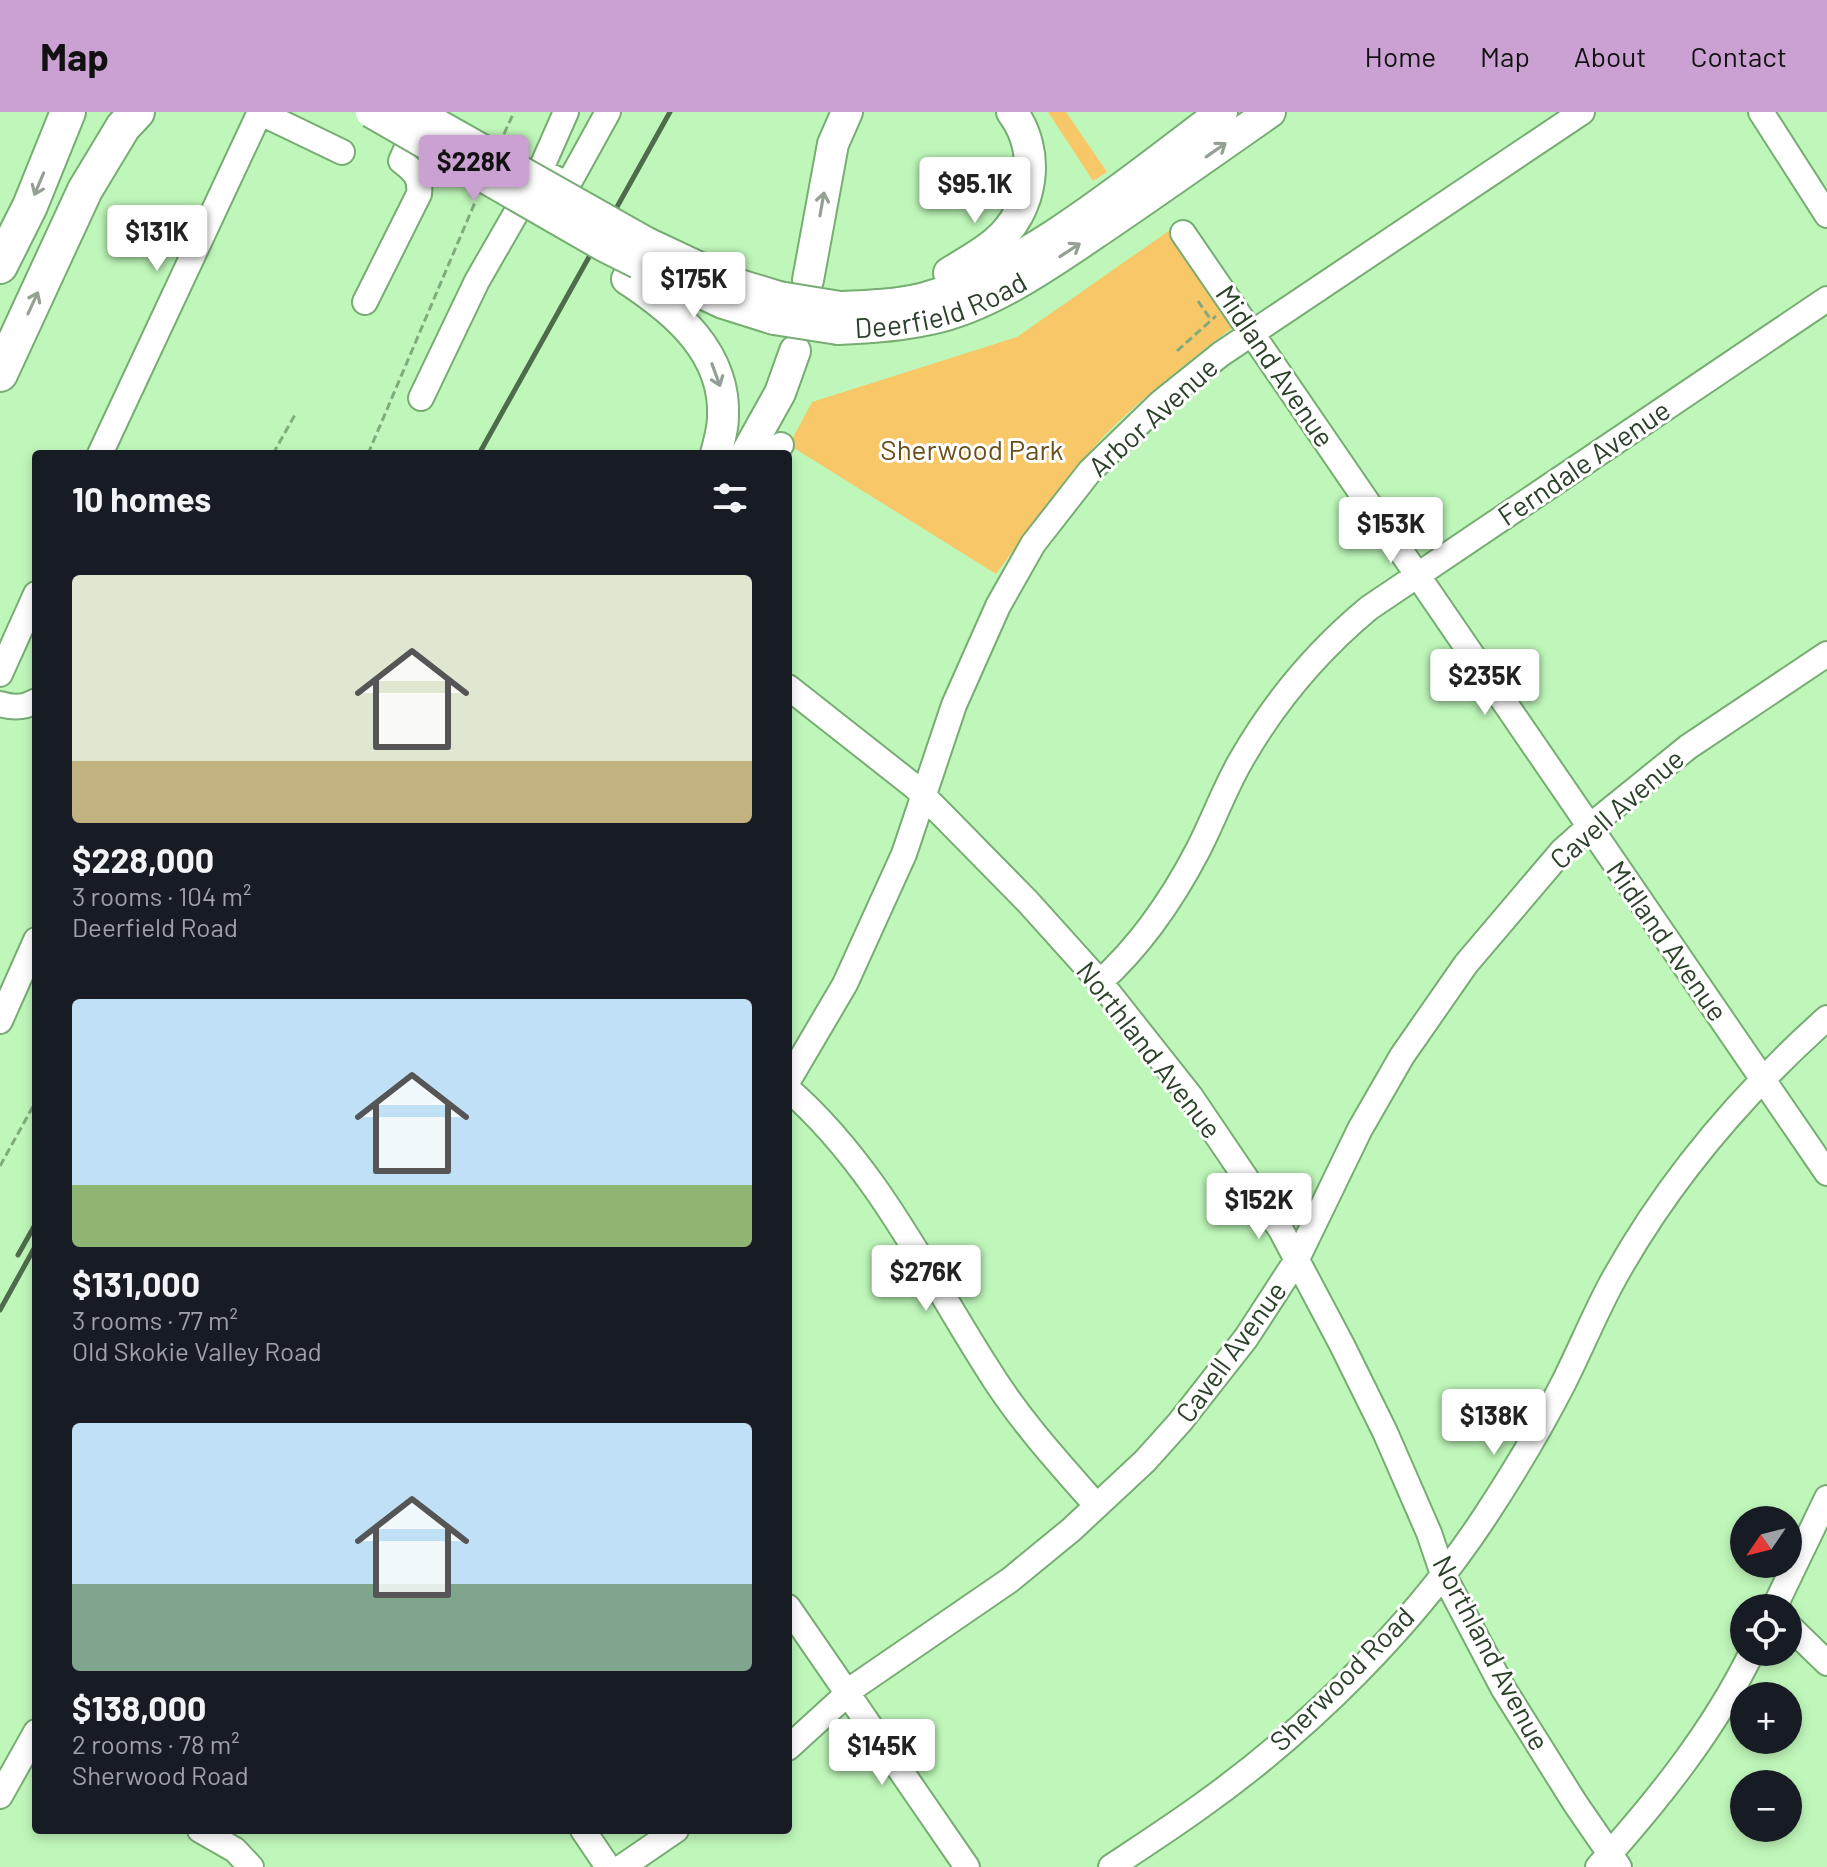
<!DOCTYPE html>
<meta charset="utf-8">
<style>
:root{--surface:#171b24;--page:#20242c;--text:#f1f3f6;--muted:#9ea1a6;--accent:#caa1d2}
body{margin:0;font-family:Barlow,sans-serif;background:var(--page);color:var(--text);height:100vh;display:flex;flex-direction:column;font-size:30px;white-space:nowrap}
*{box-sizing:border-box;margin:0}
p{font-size:26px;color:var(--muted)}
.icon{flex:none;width:44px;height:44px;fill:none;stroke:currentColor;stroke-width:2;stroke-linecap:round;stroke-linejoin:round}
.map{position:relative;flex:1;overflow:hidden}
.panel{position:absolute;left:32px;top:338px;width:760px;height:1384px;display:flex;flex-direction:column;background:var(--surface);border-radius:8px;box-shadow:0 4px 12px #0003}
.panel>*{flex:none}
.needle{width:52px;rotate:235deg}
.buttons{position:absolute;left:1730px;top:1394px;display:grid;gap:16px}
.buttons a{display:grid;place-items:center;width:72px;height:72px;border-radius:50%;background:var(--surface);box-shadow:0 4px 12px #0003;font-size:40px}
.price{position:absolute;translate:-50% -68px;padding:0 18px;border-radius:8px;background:#fff;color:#222;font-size:26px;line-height:52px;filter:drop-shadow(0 2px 4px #0008)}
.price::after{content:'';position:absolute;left:50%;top:48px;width:24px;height:18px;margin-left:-12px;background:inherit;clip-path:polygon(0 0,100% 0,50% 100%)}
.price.selected{background:var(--accent);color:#111}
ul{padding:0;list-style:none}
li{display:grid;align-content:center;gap:16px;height:424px;padding:0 40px}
li span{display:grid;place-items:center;height:248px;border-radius:8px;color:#555}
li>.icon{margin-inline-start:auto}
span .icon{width:144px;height:144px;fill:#fffc;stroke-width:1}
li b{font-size:34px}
h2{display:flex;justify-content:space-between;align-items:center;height:96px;padding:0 40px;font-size:34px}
header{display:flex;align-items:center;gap:48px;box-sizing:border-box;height:112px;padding:0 40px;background:var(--accent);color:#111}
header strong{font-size:38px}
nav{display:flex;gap:44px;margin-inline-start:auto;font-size:28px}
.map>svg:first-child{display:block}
.green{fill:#f8c767}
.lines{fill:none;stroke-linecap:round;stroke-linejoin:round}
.minor-casing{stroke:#77ac73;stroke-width:28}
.major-casing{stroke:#77ac73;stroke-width:34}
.highway-casing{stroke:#77ac73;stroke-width:38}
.path{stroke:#81aa7d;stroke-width:3;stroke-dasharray:8 4;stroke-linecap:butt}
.minor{stroke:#fff;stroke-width:24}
.major{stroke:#fff;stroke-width:30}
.highway{stroke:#fff;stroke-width:34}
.rail{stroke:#4e6c4b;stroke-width:5}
.major-bridge-casing{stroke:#77ac73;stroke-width:34;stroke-linecap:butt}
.major-bridge{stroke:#fff;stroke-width:30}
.oneway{stroke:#95a094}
.labels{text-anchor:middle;stroke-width:6;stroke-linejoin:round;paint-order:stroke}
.street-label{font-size:28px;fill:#2b4129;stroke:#fff}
.park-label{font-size:28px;fill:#6a5019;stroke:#fff}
</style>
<header>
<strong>Map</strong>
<nav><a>Home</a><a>Map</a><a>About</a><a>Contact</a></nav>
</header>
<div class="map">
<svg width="1827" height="1755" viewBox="0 0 1827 1755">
<rect width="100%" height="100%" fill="#bff7ba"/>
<!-- green -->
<path class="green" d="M 1048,0 L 1066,0 L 1107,60 L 1093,69 Z
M 1170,118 L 1233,215 C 1189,249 1145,283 1106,322 C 1065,365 1031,415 996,462 L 789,333 L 812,290 L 1017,225 Z"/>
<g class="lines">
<!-- minor casing -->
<g class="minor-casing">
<path id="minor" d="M 259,0 L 342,40
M 566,0 L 540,59 L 563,70 L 571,67 L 608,0
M 1761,0 L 1827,103
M 1183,121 L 1827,1061
M 365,190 L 419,82 C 421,65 414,59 401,49 L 418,10
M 421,286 L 477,169 L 531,75
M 100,342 L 260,0
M 774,342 L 781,333
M 0,562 L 36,482
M 788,575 L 915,675 L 1028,790 L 1100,870 L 1191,985 L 1281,1118 L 1342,1233 L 1385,1320 L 1429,1421 L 1443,1462 L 1503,1576 L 1575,1691 L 1619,1755
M 0,592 C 13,596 24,596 36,589
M 1100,870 C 1140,834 1173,786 1198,738 C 1213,709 1224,678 1240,650 C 1274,590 1316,540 1369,496 L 1827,187
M 0,909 L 36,828
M 788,969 L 845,872 L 904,742 L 954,593 L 998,494 L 1033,432 L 1090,359 L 1160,291 L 1221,242 L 1582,0
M 788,977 C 875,1053 925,1158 986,1254 C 1017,1305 1057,1349 1096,1393
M 788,1495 L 967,1755
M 1774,1496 L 1827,1386
M 1788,1513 L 1827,1551
M 788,1636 L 857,1573 L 1010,1468 L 1071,1418 L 1145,1349 L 1180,1310 L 1246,1226 L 1296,1149 L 1360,1017 L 1402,944 L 1466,852 L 1562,739 L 1589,715 L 1688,635 L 1827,542
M 0,1684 L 36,1620
M 200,1718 L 235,1738 L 251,1755
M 583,1718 L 608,1755
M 622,1755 L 676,1718
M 1111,1755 C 1141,1735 1172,1715 1201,1694 C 1308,1618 1412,1515 1484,1406 C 1513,1362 1540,1317 1564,1270 C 1580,1238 1594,1204 1611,1172 C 1666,1071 1742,982 1827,906
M 1598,1755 C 1657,1689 1713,1620 1752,1540"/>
</g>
<!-- major casing -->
<g class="major-casing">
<g id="major">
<path d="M 647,131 L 730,170 L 779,185"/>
<path d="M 638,151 L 723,191 L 774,207"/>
<path d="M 949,161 C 965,151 982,142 996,130 C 1033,98 1042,40 1012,0"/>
<path d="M 627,167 C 676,199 726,241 723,305 C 723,317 719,330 716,342"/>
<path d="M 808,168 L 833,32 L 847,0"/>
<path d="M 840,195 C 869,194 897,193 925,186 C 1026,158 1137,63 1222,0"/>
<path id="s1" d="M 838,217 C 869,216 900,214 930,207 C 990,195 1053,150 1103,116 C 1159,78 1214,39 1270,0"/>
<path d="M 746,342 L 780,281 L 795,239"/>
</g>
</g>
<!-- highway casing -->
<g class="highway-casing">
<path id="highway" d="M 0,154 L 30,94 L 68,0
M 0,262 L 85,78 L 123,15 L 137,0"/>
</g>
<!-- path -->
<path class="path" d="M 504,22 L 514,0
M 1198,189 L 1211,208
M 1177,239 L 1216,204
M 273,342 L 296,301
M 368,342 L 476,88
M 0,1054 L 36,989"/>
<!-- minor -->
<use href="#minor" class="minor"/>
<!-- major -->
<use href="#major" class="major"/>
<!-- highway -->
<use href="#highway" class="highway"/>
<!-- rail -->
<path class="rail" d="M 479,342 L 670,0
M 18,1143 L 36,1111
M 0,1198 L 36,1133"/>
<!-- major-bridge casing -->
<g class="major-bridge-casing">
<path id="major-bridge" d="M 371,0 L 604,134 L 638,151
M 415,0 L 647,131
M 779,185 L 840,195
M 774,207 L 838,217"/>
</g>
<!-- major-bridge -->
<use href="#major-bridge" class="major-bridge"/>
</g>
<!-- one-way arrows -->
<defs><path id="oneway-shaft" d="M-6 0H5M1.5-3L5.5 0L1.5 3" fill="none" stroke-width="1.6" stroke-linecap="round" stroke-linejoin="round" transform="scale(2)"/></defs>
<g class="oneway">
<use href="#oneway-shaft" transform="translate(1216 38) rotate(-35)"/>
<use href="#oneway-shaft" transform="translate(39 72) rotate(113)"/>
<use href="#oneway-shaft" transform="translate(822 92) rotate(-80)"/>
<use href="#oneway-shaft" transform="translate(1070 138) rotate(-33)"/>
<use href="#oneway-shaft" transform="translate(33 191) rotate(-65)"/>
<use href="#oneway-shaft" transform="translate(716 263) rotate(70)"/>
</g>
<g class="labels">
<!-- street labels -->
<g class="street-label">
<text dy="10" stroke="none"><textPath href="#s1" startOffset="106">Deerfield Road</textPath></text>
<text transform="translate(1275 254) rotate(56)" y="10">Midland Avenue</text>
<text transform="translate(1153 305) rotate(-42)" y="10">Arbor Avenue</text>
<text transform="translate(1584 351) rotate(-34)" y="10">Ferndale Avenue</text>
<text transform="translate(1617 697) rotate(-41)" y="10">Cavell Avenue</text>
<text transform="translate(1667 829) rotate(55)" y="10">Midland Avenue</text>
<text transform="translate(1149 938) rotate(52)" y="10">Northland Avenue</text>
<text transform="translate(1231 1240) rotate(-54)" y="10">Cavell Avenue</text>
<text transform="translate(1491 1541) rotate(62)" y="10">Northland Avenue</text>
<text transform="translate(1342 1567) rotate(-45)" y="10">Sherwood Road</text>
</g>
<!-- park labels -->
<g class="park-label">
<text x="972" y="348">Sherwood Park</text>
</g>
</g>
</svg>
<div class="buttons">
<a><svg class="needle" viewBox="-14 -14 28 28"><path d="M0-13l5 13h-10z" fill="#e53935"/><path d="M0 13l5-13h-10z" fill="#9ea1a6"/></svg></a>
<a><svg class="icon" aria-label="locate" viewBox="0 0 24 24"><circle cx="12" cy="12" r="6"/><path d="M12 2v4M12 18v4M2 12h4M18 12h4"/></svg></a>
<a>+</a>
<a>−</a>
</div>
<b class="price selected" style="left:474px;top:91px">$228K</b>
<b class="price" style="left:975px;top:113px">$95.1K</b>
<b class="price" style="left:157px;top:161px">$131K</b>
<b class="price" style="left:694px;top:208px">$175K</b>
<b class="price" style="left:1391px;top:453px">$153K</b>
<b class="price" style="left:1485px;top:605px">$235K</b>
<b class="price" style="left:1259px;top:1129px">$152K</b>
<b class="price" style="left:926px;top:1201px">$276K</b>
<b class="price" style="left:1494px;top:1345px">$138K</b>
<b class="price" style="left:882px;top:1675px">$145K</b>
<section class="panel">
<h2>10 homes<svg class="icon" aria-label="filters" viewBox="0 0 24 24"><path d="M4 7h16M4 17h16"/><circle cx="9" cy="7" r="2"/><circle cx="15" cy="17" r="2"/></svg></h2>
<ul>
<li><span style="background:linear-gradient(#dfe7d0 75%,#c2b280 0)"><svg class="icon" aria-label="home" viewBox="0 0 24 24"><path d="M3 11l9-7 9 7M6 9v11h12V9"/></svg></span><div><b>$228,000</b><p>3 rooms · 104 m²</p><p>Deerfield Road</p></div></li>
<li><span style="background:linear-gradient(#bfe0f5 75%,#8fb573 0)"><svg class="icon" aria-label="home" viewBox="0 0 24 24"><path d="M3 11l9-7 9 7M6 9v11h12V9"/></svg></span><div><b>$131,000</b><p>3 rooms · 77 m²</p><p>Old Skokie Valley Road</p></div></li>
<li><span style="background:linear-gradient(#bfe0f5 65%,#7fa58c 0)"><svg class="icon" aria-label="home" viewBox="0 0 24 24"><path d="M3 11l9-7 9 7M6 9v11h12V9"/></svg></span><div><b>$138,000</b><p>2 rooms · 78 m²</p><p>Sherwood Road</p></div></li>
</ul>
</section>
</div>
